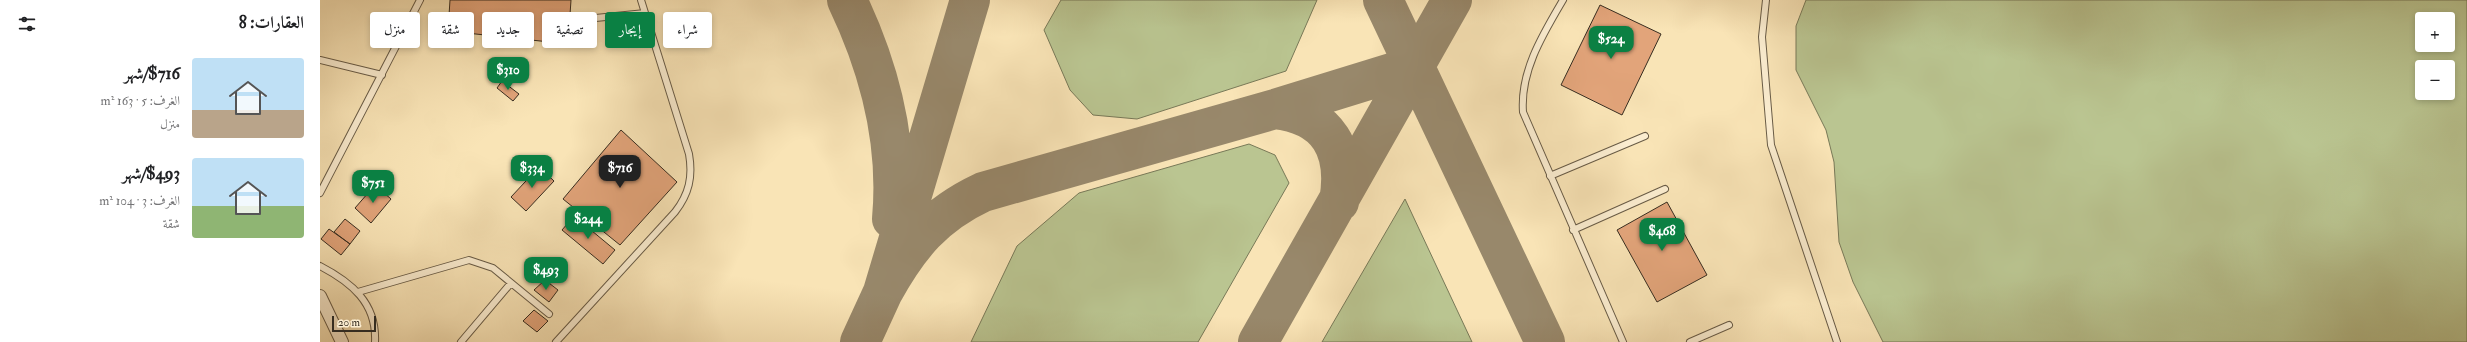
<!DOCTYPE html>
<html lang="ar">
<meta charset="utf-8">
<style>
:root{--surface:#fff;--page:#f6f6f6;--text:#202124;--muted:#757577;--accent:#0b8043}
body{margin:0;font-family:"IM FELL Double Pica",Amiri,serif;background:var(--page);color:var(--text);direction:rtl;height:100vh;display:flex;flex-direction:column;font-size:15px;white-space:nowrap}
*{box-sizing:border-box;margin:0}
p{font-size:13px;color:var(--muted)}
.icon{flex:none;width:22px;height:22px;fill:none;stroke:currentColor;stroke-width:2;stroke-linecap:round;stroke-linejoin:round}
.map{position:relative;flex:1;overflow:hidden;direction:ltr}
.sheet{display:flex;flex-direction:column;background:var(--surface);width:320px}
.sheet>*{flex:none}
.top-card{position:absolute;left:12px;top:12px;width:380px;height:36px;direction:rtl;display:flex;gap:8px}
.controls{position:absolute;left:2095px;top:12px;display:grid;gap:8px}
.controls a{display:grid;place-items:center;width:40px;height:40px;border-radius:4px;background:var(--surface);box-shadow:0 2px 6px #0003;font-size:20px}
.scale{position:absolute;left:12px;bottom:10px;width:44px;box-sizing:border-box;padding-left:4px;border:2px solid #372d20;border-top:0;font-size:11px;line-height:14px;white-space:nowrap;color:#372d20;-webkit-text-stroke:3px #fbedd0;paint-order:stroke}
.price{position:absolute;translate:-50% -34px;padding:0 9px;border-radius:8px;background:var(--accent);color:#fff;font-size:13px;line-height:26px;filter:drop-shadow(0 1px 2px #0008)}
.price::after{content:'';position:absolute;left:50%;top:24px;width:12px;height:9px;margin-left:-6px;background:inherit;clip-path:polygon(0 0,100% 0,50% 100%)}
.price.active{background:#222;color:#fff}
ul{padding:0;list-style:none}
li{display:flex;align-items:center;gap:12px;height:100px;padding:0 16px}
li span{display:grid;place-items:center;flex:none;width:112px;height:80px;border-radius:4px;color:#555}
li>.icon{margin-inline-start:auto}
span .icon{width:48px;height:48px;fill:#fffc;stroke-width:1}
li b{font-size:17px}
h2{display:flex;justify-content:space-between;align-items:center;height:48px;padding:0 16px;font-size:17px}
.tag{padding:0 14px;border-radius:4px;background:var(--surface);box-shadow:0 2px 6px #0003;font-size:14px;line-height:36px}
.tag.active{background:var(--accent);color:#fff}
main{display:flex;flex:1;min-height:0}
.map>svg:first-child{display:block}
.green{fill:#bac591;stroke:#787958;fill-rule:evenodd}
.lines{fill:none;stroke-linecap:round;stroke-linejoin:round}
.taxiway{stroke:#98886b;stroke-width:40}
.building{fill:#e2a47a;stroke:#372d20}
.lane-casing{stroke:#685b46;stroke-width:8}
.street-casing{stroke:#685b46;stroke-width:14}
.lane{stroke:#fbedd0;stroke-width:6}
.street{stroke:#fbedd0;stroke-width:12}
</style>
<main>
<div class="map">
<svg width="2147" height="342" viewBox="0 0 2147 342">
<rect width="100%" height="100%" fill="#f9e4b6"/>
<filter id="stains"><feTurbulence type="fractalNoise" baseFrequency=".005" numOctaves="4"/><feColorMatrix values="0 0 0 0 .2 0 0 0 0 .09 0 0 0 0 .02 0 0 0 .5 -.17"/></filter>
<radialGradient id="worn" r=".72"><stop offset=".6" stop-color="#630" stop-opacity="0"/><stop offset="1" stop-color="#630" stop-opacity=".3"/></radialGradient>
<!-- green -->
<path class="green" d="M 741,0 L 997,0 L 966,71 L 817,119 L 773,115 L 750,90 L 724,30 Z
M 1486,0 L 2147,0 L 2147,342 L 1563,342 L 1533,282 L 1519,242 L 1514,162 L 1506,130 L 1476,70 L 1476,26 ZM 2102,19 L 2128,19 L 2128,45 L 2102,45 ZM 2102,67 L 2128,67 L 2128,93 L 2102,93 Z
M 929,144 L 955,155 L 969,183 L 878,342 L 651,342 L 697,246 L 759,193 Z
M 1085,199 L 1152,342 L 1002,342 Z"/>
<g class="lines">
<!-- taxiway -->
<path class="taxiway" d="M 527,0 C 560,69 579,142 572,219
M 1063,0 L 1225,342
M 955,109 C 1009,115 1028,150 1019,202
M 563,292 C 589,245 614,215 663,192 L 955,109 L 1094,66
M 540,342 L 563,292 L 650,0
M 938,342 L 1132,0"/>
</g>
<!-- building -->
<path class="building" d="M 130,0 L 251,0 L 248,44 L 128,31 Z
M 1280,5 L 1341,34 L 1302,115 L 1241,85 Z
M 182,81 L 199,94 L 193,101 L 177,88 Z
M 301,130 L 357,182 L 300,245 L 243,199 Z
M 219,167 L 234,181 L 206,211 L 191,197 Z
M 55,185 L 71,199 L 51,223 L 35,208 Z
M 1347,202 L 1387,275 L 1337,302 L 1297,230 Z
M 254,216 L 295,250 L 283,264 L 242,230 Z
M 25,219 L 40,231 L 30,244 L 14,232 Z
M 9,229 L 30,244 L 21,255 L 1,239 Z
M 225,280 L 238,290 L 229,302 L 214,290 Z
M 214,310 L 228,321 L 217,332 L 203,321 Z"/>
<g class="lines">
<!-- lane casing -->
<g class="lane-casing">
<path id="lane" d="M 1243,0 C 1223,34 1200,71 1203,112 L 1303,342
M 1446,0 L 1442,37 L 1451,145 L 1517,342
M 256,20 L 325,13
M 0,60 L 62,75
M 1230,176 L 1325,136
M 0,193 L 100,0
M 1253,230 L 1345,189
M 0,266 C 31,282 57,303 55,342
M 38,292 L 149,260 L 173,268 L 229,314
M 141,342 L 191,283
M 236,342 L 355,212 C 369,194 373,177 369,154 L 321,0
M 1370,342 L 1409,325"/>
</g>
<!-- street casing -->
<g class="street-casing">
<path id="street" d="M 0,296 L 22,342"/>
</g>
<!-- lane -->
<use href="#lane" class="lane"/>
<!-- street -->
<use href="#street" class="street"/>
</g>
<rect width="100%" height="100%" filter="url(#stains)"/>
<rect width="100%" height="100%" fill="url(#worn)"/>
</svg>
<div class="controls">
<a>+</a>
<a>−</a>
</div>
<div class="scale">20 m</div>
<b class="price" style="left:1291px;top:60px">$524</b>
<b class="price" style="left:188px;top:91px">$310</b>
<b class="price" style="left:212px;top:189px">$334</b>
<b class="price active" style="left:300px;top:189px">$716</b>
<b class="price" style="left:53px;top:204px">$751</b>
<b class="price" style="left:268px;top:240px">$244</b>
<b class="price" style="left:1342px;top:252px">$468</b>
<b class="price" style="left:226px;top:291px">$493</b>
<div class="top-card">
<a class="tag">شراء</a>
<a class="tag active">إيجار</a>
<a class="tag">تصفية</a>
<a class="tag">جديد</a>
<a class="tag">شقة</a>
<a class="tag">منزل</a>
</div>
</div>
<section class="sheet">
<h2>العقارات: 8<svg class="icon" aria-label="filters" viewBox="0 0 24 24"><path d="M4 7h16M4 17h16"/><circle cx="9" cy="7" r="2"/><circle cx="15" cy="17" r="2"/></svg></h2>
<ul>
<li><span style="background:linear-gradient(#bfe0f5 65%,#b9a48a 0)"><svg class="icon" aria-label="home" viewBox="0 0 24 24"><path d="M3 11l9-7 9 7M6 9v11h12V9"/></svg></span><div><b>$716/شهر</b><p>الغرف: 5 · 163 m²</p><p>منزل</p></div></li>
<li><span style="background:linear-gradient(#bfe0f5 60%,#8fb573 0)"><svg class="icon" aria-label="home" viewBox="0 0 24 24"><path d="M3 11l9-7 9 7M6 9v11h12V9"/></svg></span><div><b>$493/شهر</b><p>الغرف: 3 · 104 m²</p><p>شقة</p></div></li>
</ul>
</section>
</main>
